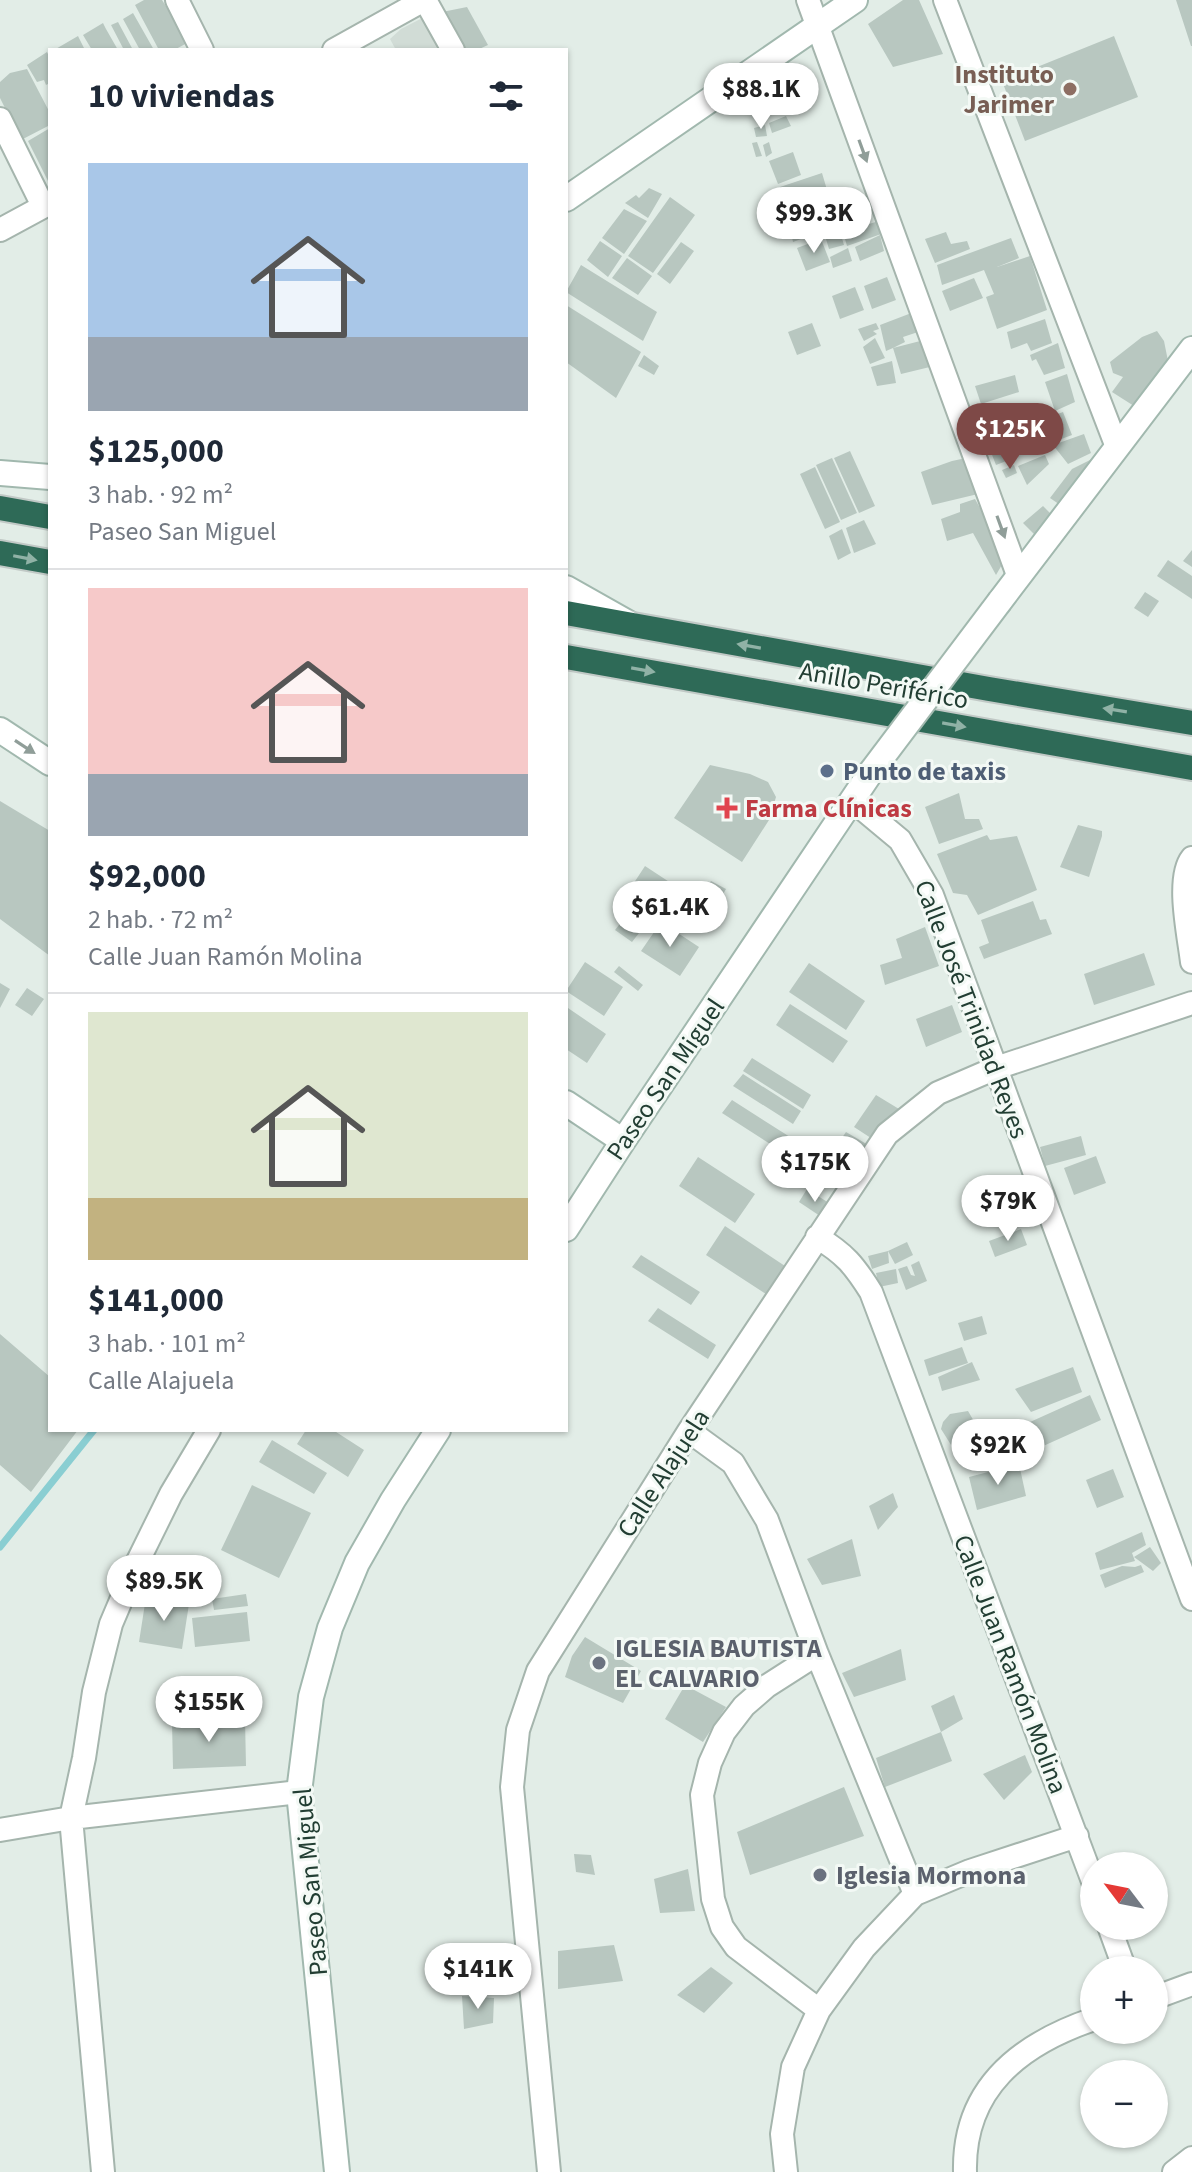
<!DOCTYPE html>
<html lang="es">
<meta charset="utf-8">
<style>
:root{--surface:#fff;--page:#f6f6f7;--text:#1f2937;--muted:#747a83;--line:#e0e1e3;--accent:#7e4947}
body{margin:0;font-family:"Source Sans 3",sans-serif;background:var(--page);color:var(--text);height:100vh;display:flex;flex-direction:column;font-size:30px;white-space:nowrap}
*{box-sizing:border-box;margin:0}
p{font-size:26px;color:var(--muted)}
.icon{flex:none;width:44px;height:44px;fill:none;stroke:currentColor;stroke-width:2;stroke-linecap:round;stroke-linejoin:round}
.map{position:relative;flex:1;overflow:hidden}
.sheet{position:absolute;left:48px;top:48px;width:520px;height:1384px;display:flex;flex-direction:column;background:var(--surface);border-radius:0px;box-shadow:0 2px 6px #0004}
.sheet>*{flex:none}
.needle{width:52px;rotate:302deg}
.controls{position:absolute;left:1080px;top:1852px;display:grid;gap:16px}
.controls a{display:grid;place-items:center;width:88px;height:88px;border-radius:50%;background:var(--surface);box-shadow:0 2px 6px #0004;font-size:40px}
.price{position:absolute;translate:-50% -68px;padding:0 18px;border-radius:28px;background:#fff;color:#222;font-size:26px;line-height:52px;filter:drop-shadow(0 2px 4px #0008)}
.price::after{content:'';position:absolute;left:50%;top:48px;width:24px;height:18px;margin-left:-12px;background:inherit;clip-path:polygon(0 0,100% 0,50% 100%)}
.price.on{background:var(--accent);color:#fff}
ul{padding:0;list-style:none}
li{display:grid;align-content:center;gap:16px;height:424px;padding:0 40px}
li+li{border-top:2px solid var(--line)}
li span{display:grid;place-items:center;height:248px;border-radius:0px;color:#555}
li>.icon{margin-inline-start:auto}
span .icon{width:144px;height:144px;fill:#fffc;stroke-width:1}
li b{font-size:34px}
h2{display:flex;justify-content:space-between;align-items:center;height:96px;padding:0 40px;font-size:34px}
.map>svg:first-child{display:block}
.built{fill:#d1dcd6}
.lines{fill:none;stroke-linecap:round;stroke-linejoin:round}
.stream{stroke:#8aced2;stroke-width:7}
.building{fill:#b8c7c0}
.street-casing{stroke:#a5b5ad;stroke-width:26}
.secondary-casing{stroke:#a1b8ae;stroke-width:28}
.highway-casing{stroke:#c1c9c6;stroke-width:28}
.street{stroke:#fff;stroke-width:22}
.secondary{stroke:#fff;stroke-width:24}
.highway{stroke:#2e6a57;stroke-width:24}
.secondary-bridge-casing{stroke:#a1b8ae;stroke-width:28;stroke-linecap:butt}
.secondary-bridge{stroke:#fff;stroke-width:24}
.oneway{fill:#909e99}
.oneway2{fill:#90b2a6}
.education-dot{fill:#8d6e63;stroke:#f3f9f5;stroke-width:3}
.service-dot{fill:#5c6f8a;stroke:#f3f9f5;stroke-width:3}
.health-dot{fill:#e0444e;stroke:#f3f9f5;stroke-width:3}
.worship-dot{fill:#6b7280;stroke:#f3f9f5;stroke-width:3}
.labels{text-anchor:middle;stroke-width:6;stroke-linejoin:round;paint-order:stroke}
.education-label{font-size:26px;font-weight:bold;fill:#785e54;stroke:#f3f9f5;text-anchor:end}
.street-label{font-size:26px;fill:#223e33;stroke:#f3f9f5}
.service-label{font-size:26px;font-weight:bold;fill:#4e5e75;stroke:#f3f9f5;text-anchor:start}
.health-label{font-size:26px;font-weight:bold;fill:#be3a42;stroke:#f3f9f5;text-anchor:start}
.worship-label{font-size:26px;font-weight:bold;fill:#5b616d;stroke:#f3f9f5;text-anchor:start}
</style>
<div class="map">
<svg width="1192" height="2172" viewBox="0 0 1192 2172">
<rect width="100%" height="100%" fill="#e2ede7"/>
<!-- built -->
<path class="built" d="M 432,13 L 453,50 L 396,50 L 390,39 L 401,29 Z"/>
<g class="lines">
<!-- stream -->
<path class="stream" d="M 0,1547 L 94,1430"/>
</g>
<!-- building -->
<path class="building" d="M 144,0 L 162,0 L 189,42 L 174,50 L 159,50 L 135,5 Z
M 903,0 L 919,0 L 943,54 L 893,67 L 868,24 Z
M 1176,0 L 1192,0 L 1192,46 L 1191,46 Z
M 467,7 L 488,45 L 477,50 L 458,50 L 437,13 Z
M 133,13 L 154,50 L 140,50 L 123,19 Z
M 118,22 L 133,50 L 124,50 L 111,25 Z
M 103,23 L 106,29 L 118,50 L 92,50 L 83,35 Z
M 78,36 L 85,50 L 54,50 Z
M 1114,36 L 1138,97 L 1025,141 L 1002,81 Z
M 47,52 L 50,58 L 50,83 L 46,85 L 44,80 L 37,82 L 27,65 Z
M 27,69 L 50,113 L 50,125 L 21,140 L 0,98 L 0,82 L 10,73 Z
M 786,116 L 791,126 L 772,133 L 769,123 Z
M 765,125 L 767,136 L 756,137 L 754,128 Z
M 50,128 L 50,185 L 28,141 Z
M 757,142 L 762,156 L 756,157 L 752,143 Z
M 769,142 L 772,153 L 766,157 L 763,145 Z
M 793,152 L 801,175 L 778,184 L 769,161 Z
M 822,173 L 830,200 L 792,217 L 780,187 Z
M 649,188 L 662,194 L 648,218 L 625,203 L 636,195 L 639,198 Z
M 670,197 L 695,215 L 653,273 L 628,256 Z
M 830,208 L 838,231 L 815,240 L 806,217 Z
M 624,209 L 647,221 L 624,254 L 602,238 Z
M 882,220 L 887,232 L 847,246 L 843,232 Z
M 803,221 L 809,236 L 793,242 L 789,223 Z
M 946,232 L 951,244 L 967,241 L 970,249 L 935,263 L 925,239 Z
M 841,235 L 844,245 L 829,249 L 826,239 Z
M 880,235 L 884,251 L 860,261 L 855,247 Z
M 1011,238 L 1019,258 L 997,267 L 1030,256 L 1047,310 L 997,329 L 986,297 L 994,294 L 984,270 L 942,285 L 937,265 Z
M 821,239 L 830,262 L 806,271 L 797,248 Z
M 600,241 L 622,256 L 608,277 L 587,260 Z
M 681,242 L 694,251 L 670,284 L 657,274 Z
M 848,248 L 852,261 L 833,268 L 830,257 Z
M 627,258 L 652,276 L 638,295 L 612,278 Z
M 581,265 L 657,312 L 643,341 L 566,292 Z
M 887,277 L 896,300 L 872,309 L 864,286 Z
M 974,278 L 983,298 L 950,311 L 942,291 Z
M 855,287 L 864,310 L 840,319 L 832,296 Z
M 566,305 L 641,352 L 616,398 L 566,362 Z
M 914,312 L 921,331 L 903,337 L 905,342 L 893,348 L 928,339 L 934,366 L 901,374 L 893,348 L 886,351 L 880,325 Z
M 1045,319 L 1052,343 L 1031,351 L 1027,343 L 1011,349 L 1007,332 Z
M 812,323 L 821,346 L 797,355 L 788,332 Z
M 876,323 L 879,329 L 873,331 L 877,334 L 864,341 L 858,329 Z
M 1157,331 L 1164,341 L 1169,366 L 1142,400 L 1134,406 L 1112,392 L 1123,377 L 1113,373 L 1110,362 L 1142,337 Z
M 875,338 L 885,358 L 870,364 L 863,347 Z
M 1058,343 L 1065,368 L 1044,375 L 1036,359 L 1032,361 L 1030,355 Z
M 644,355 L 659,366 L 654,375 L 638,366 Z
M 892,361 L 896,383 L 877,386 L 871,367 Z
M 1067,374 L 1075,402 L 1055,411 L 1045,382 Z
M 1015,375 L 1019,392 L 981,404 L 975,386 Z
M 1063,412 L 1072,435 L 1048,444 L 1039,421 Z
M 1038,423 L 1046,446 L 1022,455 L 1014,432 Z
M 1011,433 L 1019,456 L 996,465 L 987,442 Z
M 1084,434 L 1091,453 L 1068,464 L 1053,445 Z
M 850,451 L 875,506 L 859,513 L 834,458 Z
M 1045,455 L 1049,464 L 1027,485 L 1018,466 Z
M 832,458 L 857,513 L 841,520 L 816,465 Z
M 966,458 L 978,494 L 932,505 L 921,472 L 952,461 Z
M 1092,459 L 1096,467 L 1066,509 L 1050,498 L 1072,469 Z
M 1014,465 L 1017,473 L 1006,478 L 1002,470 Z
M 815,467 L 840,522 L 825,529 L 800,474 Z
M 975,499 L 1007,556 L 996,575 L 973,533 L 947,541 L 941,519 L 960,512 L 960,504 Z
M 1043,506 L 1056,519 L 1037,537 L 1023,523 Z
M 864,520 L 876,544 L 854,553 L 846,528 Z
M 842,529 L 851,553 L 838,560 L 829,536 Z
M 1192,550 L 1192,567 L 1183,561 Z
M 1168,560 L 1192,576 L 1192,599 L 1157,576 Z
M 1145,592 L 1159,601 L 1148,617 L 1134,608 Z
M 710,765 L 750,774 L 768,782 L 776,797 L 769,820 L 742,862 L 674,818 Z
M 959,793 L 965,819 L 979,819 L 983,829 L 939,844 L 925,807 Z
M 0,801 L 50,831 L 50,956 L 0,919 Z
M 1078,825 L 1102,831 L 1102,836 L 1089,877 L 1060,867 Z
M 987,835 L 990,840 L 1017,836 L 1037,890 L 978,915 L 967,895 L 953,893 L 937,854 Z
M 645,866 L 683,891 L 665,920 L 626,895 Z
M 711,881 L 726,889 L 717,905 L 701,895 Z
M 1033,901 L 1040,920 L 1046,919 L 1052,934 L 984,959 L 979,947 L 989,943 L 981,920 Z
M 626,916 L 643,928 L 632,942 L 615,930 Z
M 661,922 L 699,947 L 680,976 L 641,951 Z
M 925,927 L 939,966 L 885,985 L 880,965 L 902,958 L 896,939 Z
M 1144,953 L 1155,985 L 1094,1005 L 1084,974 Z
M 585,962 L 623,987 L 604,1016 L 566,991 Z
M 809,963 L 865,1001 L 846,1030 L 789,992 Z
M 619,966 L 643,985 L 638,991 L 614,972 Z
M 0,983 L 10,989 L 0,1008 Z
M 27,988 L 44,999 L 32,1016 L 15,1005 Z
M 790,1004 L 848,1041 L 833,1063 L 776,1025 Z
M 952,1005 L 962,1032 L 926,1047 L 916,1019 Z
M 568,1008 L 606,1034 L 587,1063 L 566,1049 L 566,1011 Z
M 752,1058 L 811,1095 L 803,1109 L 743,1071 Z
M 743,1074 L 801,1111 L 793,1124 L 733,1086 Z
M 876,1095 L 899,1109 L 877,1142 L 854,1127 Z
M 732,1100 L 790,1137 L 781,1151 L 722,1113 Z
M 846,1132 L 870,1146 L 857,1164 L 835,1148 Z
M 1081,1136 L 1086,1155 L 1045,1166 L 1040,1147 Z
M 830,1154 L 856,1172 L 845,1186 L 820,1168 Z
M 1096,1156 L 1106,1183 L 1074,1195 L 1064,1168 Z
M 698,1157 L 755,1194 L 735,1223 L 679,1186 Z
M 807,1189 L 832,1205 L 823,1218 L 799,1202 Z
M 725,1226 L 785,1266 L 766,1294 L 706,1255 Z
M 1021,1229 L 1027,1245 L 995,1257 L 989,1241 Z
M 907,1242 L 913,1255 L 895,1264 L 888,1251 Z
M 888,1251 L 889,1263 L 872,1269 L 868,1256 Z
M 641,1255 L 700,1292 L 691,1305 L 632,1267 Z
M 919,1261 L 927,1281 L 906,1290 L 898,1269 L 907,1266 L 911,1275 L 915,1276 L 911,1265 Z
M 896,1269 L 898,1283 L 879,1287 L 876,1273 Z
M 658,1308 L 716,1345 L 708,1359 L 648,1321 Z
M 982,1316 L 987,1334 L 964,1341 L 958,1323 Z
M 0,1334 L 50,1377 L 50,1430 L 78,1430 L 31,1492 L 0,1465 Z
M 962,1347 L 968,1363 L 929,1376 L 924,1360 Z
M 972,1362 L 980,1380 L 942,1391 L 938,1377 Z
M 1073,1367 L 1082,1392 L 1031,1412 L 1015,1389 Z
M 1090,1395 L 1101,1420 L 1041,1447 L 1030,1422 Z
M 968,1411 L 985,1440 L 958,1456 L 941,1429 L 943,1422 L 950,1414 Z
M 306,1430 L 333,1430 L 364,1450 L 348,1477 L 297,1444 Z
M 272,1440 L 327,1473 L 314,1494 L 259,1462 Z
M 1019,1464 L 1026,1496 L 977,1510 L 969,1477 Z
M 1113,1469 L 1124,1497 L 1097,1508 L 1086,1480 Z
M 252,1485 L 311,1513 L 279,1578 L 221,1550 Z
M 893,1493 L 898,1507 L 878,1530 L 869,1506 Z
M 1142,1532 L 1146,1545 L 1132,1553 L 1135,1561 L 1100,1570 L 1095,1553 Z
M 852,1539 L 861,1576 L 822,1585 L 807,1559 Z
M 1150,1547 L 1161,1563 L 1153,1571 L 1134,1557 Z
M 1141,1565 L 1144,1572 L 1105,1588 L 1100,1575 L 1122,1566 L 1135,1567 Z
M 246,1594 L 248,1606 L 214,1610 L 212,1599 Z
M 146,1597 L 189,1604 L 182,1649 L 139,1642 Z
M 247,1612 L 250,1641 L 195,1647 L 192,1618 Z
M 585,1637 L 641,1671 L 623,1703 L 565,1677 L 572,1656 Z
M 901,1649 L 906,1680 L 854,1697 L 842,1673 Z
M 248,1683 L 249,1712 L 181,1716 L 179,1687 Z
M 685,1685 L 726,1707 L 703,1742 L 665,1719 Z
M 954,1695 L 963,1719 L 941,1732 L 952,1761 L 885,1787 L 876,1758 L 941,1732 L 931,1706 Z
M 245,1719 L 246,1766 L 173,1769 L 172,1722 Z
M 1025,1755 L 1032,1772 L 1004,1800 L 983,1774 Z
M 844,1787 L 864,1836 L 750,1875 L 737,1832 Z
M 574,1854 L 591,1855 L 595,1875 L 576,1872 Z
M 688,1869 L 695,1911 L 660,1913 L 654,1879 Z
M 614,1945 L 623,1981 L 558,1989 L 558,1951 Z
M 711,1967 L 733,1983 L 704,2013 L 677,1995 Z
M 462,1996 L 494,1998 L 493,2023 L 464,2029 Z"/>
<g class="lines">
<!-- street casing -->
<g class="street-casing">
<path id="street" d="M 177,0 L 202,50
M 425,0 L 453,50
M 808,0 L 1018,575
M 945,0 L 1117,447
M 334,50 L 424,0
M 0,119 L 43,206
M 0,230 L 50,203
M 852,800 L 900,840 L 932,895 L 1192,1599
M 1192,858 C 1176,878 1189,936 1192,962
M 817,1237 C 845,1254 854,1265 871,1292 L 1094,1884
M 689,1431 L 733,1463 L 767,1520 L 817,1654 L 915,1894
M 817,1654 L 767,1686 L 744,1706 L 724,1732 L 710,1763 L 702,1795 L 713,1899 L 722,1927 L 736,1947 L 819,2010
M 0,1830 L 71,1818 L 299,1792
M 1109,1926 L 1125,1970
M 1154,1998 L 1192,1984
M 103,2172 L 71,1818 L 84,1758 L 94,1692 L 111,1624 L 136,1565 L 171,1494 L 209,1430
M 549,2172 L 512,1787 L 518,1730 L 538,1671 L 689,1431 L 887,1134 L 938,1093 L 996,1068 L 1192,1003
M 786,2172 L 782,2134 L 793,2067 L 819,2010 L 864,1948 L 915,1894 L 970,1871 L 1077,1836
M 965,2172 C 963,2088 1020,2044 1094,2019
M 1174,2172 L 1192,2158"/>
</g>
<!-- secondary casing -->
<g class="secondary-casing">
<path id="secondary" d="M 566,199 L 855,0
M 0,473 L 50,477
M 566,588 L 628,623
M 1000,601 L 1192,349
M 0,730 L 50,763
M 566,1103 L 623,1141
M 566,1229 L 623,1141 L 871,772
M 337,2172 L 299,1792 L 311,1697 L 330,1628 L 357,1563 L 393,1500 L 438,1430"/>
</g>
<!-- highway casing -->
<g class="highway-casing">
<path id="highway" d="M 0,508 L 50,517
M 0,553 L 50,562
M 566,613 L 989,689 L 1192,723
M 566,657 L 1192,768"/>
</g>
<!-- street -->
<use href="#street" class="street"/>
<!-- secondary -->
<use href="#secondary" class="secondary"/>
<!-- highway -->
<use href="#highway" class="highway"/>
<!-- secondary-bridge casing -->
<g class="secondary-bridge-casing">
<path id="secondary-bridge" d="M 871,772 L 1000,601"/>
</g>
<!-- secondary-bridge -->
<use href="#secondary-bridge" class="secondary-bridge"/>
</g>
<!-- one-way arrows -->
<defs><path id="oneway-solid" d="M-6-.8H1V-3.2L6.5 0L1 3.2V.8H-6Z" transform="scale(2)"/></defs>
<g class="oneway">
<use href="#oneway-solid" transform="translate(863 151) rotate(70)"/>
<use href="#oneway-solid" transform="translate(1001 527) rotate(70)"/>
<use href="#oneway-solid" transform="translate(25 747) rotate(33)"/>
</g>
<g class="oneway2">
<use href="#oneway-solid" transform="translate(25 558) rotate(11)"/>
<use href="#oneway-solid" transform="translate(749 646) rotate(-170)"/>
<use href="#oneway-solid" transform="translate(643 670) rotate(10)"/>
<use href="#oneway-solid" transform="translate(1115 710) rotate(-171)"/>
<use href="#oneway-solid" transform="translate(954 725) rotate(10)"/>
</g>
<!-- markers -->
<circle class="education-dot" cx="1070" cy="89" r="8"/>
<circle class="service-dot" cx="827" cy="771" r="8"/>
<path class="health-dot" d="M723 796h8v8h8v8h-8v8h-8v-8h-8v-8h8z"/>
<g class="worship-dot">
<circle cx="599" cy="1663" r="8"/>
<circle cx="820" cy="1875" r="8"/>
</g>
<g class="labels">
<!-- education labels -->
<g class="education-label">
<text x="1054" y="83">Instituto<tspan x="1054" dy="30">Jarimer</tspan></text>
</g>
<!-- street labels -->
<g class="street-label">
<text transform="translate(884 685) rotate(10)" y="9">Anillo Periférico</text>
<text transform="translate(972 1009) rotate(69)" y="9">Calle José Trinidad Reyes</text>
<text transform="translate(665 1079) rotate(-56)" y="9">Paseo San Miguel</text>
<text transform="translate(663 1473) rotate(-57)" y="9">Calle Alajuela</text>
<text transform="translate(1011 1664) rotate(69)" y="9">Calle Juan Ramón Molina</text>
<text transform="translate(310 1882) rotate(-95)" y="9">Paseo San Miguel</text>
</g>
<!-- service labels -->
<g class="service-label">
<text x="843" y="780">Punto de taxis</text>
</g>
<!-- health labels -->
<g class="health-label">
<text x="745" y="817">Farma Clínicas</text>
</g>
<!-- worship labels -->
<g class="worship-label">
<text x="615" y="1657">IGLESIA BAUTISTA<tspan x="615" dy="30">EL CALVARIO</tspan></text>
<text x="836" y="1884">Iglesia Mormona</text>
</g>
</g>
</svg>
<div class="controls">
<a><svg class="needle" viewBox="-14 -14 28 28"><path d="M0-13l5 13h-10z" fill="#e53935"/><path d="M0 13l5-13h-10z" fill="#747a83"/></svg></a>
<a>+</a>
<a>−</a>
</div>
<b class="price" style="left:761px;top:131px">$88.1K</b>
<b class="price" style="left:814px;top:255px">$99.3K</b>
<b class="price on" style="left:1010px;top:471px">$125K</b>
<b class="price" style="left:670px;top:949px">$61.4K</b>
<b class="price" style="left:815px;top:1204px">$175K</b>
<b class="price" style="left:1008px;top:1243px">$79K</b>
<b class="price" style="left:998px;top:1487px">$92K</b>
<b class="price" style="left:164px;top:1623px">$89.5K</b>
<b class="price" style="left:209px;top:1744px">$155K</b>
<b class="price" style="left:478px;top:2011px">$141K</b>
<section class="sheet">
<h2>10 viviendas<svg class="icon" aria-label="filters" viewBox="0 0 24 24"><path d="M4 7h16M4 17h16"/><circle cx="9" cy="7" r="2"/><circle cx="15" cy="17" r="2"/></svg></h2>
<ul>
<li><span style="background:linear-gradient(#a9c7e8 70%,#9aa5b1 0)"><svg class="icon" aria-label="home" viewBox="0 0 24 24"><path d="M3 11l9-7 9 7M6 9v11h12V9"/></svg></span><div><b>$125,000</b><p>3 hab. · 92 m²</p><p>Paseo San Miguel</p></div></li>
<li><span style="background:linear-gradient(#f6c9c9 75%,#9aa5b1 0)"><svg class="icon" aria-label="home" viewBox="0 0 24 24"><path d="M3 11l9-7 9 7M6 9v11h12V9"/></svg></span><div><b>$92,000</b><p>2 hab. · 72 m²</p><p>Calle Juan Ramón Molina</p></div></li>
<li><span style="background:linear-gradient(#dfe7d0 75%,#c2b280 0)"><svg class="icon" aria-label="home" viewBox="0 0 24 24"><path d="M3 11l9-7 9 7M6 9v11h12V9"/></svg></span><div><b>$141,000</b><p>3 hab. · 101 m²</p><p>Calle Alajuela</p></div></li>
</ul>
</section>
</div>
